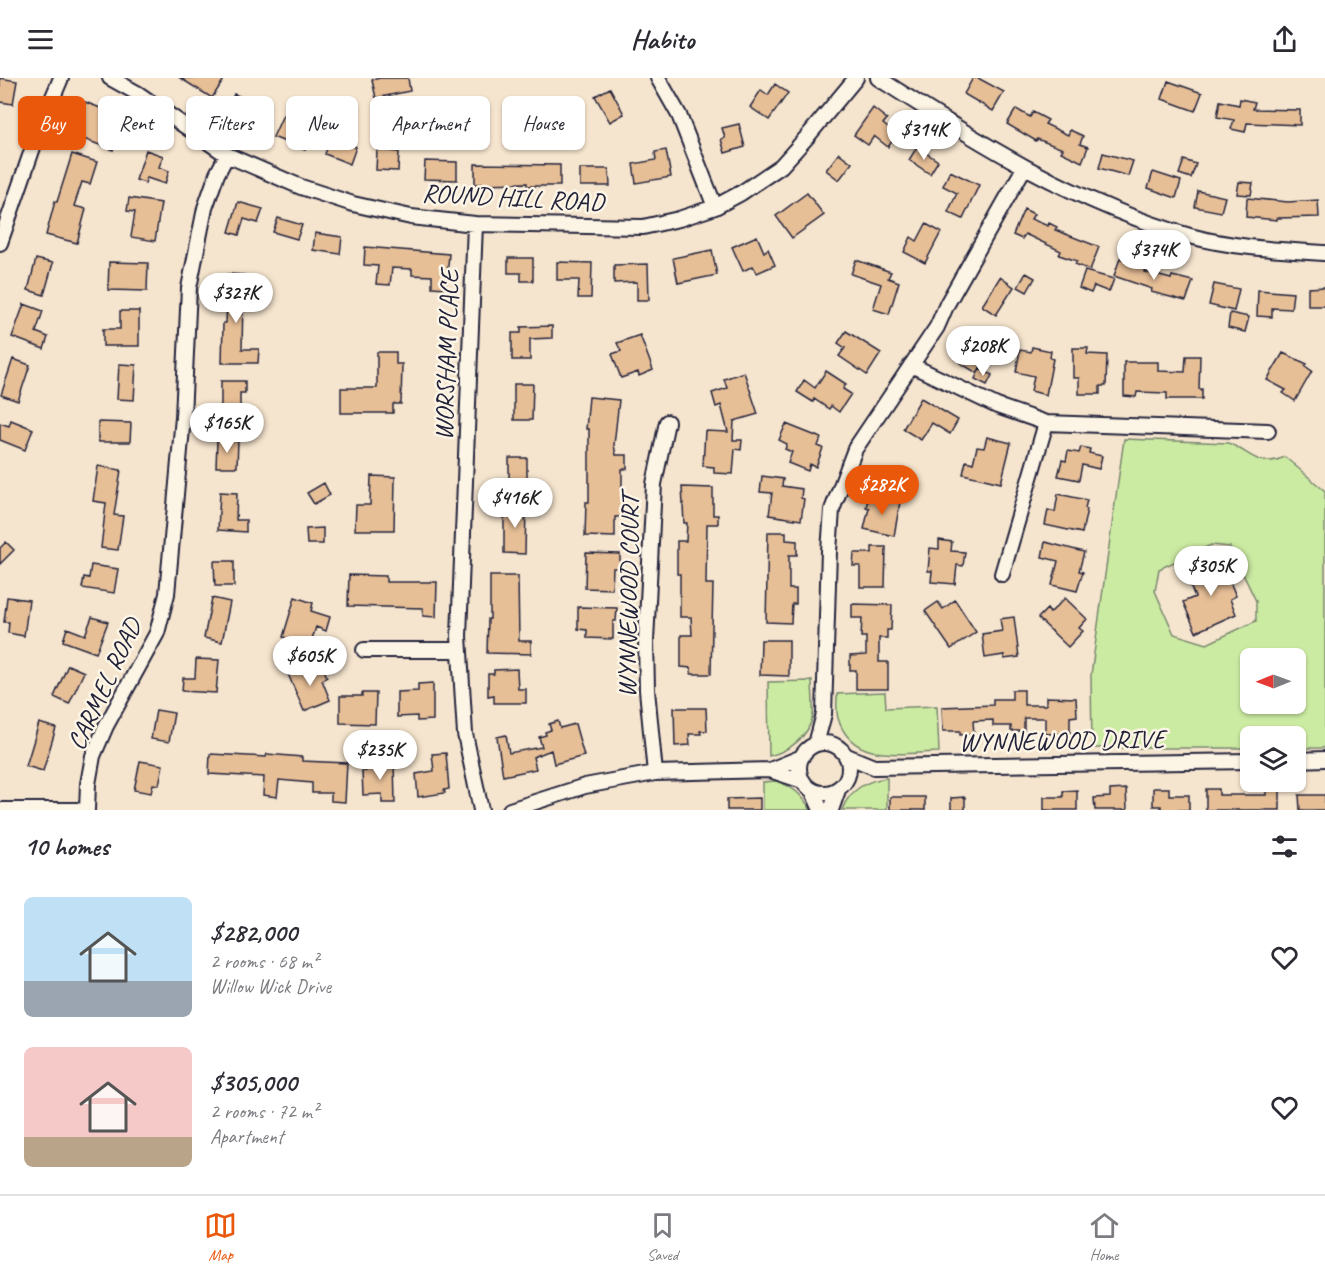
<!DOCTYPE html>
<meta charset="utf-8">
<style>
:root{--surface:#fff;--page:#f2f2f3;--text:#2b2b33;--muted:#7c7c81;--line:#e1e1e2;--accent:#ea580c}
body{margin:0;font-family:Caveat,sans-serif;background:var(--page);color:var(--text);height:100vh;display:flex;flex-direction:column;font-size:22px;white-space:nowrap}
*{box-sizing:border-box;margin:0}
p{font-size:20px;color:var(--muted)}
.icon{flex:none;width:33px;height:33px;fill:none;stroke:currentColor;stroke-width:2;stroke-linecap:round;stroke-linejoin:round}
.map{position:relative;height:732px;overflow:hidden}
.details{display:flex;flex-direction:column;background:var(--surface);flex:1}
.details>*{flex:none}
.hud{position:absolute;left:18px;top:18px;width:600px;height:54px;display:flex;gap:12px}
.needle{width:39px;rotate:269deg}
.buttons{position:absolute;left:1240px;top:570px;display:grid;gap:12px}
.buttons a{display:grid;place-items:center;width:66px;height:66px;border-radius:9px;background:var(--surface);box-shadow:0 2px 4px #0004;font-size:30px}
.price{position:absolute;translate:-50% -51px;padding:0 14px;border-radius:21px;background:#fff;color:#222;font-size:20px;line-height:39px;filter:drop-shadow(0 2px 3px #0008)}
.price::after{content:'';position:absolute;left:50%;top:36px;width:18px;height:14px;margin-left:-9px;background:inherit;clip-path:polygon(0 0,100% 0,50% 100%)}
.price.selected{background:var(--accent);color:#fff}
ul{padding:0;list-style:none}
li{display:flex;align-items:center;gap:18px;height:150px;padding:0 24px}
li span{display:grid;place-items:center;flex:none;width:168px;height:120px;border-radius:9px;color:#555}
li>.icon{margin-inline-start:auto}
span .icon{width:72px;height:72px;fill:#fffc;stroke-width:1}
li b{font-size:26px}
h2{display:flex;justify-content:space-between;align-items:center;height:72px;padding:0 24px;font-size:26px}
.pill{padding:0 21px;border-radius:9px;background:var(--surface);box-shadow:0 2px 4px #0004;font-size:21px;line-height:54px}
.pill.selected{background:var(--accent);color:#fff}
header{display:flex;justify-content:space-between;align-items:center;height:78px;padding:0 24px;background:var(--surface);font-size:27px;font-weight:700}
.tab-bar{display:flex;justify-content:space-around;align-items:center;height:84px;border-top:2px solid var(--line);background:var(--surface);font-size:16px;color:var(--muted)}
.tab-bar a{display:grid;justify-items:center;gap:3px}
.tab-bar .selected{color:var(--accent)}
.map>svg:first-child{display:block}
.green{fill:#cceba2;stroke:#77866e;stroke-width:1.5;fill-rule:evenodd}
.building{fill:#e7bf97;stroke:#22223b;stroke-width:1.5}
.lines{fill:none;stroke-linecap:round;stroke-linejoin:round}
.minor-casing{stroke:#22223b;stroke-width:18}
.minor{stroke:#fcf5e5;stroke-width:14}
.labels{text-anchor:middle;stroke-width:5;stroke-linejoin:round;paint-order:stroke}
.street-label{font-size:26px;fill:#22223b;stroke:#fcf5e5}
</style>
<header><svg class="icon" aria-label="menu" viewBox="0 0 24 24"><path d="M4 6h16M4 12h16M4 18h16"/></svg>Habito<svg class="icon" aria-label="share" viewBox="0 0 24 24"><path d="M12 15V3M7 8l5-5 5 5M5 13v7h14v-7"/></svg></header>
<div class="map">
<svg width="1325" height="732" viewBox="0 0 1325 732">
<rect width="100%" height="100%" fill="#f6e5ce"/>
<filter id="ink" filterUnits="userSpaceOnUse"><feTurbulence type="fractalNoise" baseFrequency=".0167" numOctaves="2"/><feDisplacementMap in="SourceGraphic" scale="12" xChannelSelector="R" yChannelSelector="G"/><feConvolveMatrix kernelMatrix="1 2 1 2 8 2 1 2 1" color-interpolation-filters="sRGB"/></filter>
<g filter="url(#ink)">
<!-- green -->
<path class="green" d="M 1124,361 L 1228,365 C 1251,374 1257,391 1285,379 L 1325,413 L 1325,670 L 1296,670 L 1296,658 L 1251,658 L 1251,670 L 1092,670 L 1091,597 ZM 1211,467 L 1230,469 L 1256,523 L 1256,543 L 1207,566 L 1174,556 L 1155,513 L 1159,491 ZM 1296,580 L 1296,626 L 1251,626 L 1251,580 Z
M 812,603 C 812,614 814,627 813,637 C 809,659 789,673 769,678 L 768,604 Z
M 885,614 L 886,630 L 937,628 L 939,674 C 903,675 851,686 838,640 C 836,633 837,624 837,616 Z
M 887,700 L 887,732 L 842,732 C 849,712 867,702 887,700 Z
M 776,703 C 794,709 801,716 811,732 L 763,732 L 763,704 Z"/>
<!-- building -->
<path class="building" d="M 0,0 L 17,3 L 13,26 L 0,24 Z
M 180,0 L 225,0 L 212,20 Z
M 380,0 L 408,0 L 410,13 L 376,20 L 372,2 Z
M 973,0 L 978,0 L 1004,14 L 993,33 L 964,16 Z
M 1168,3 L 1202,15 L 1195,33 L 1162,21 Z
M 775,6 L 788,15 L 769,42 L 750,29 L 761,12 L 768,17 Z
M 610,10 L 624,36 L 610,44 L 595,18 Z
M 234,16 L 265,29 L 256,49 L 225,36 Z
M 1240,21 L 1255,24 L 1253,31 L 1300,32 L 1300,47 L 1247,45 L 1245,54 L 1231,51 L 1234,42 L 1217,39 L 1220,23 L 1239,27 Z
M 85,24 L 103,31 L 102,34 L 124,42 L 113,72 L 73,57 Z
M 312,24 L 326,29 L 320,46 L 317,44 L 305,72 L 273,59 L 283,37 L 304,46 Z
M 873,30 L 887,41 L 883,46 L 897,57 L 888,69 L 874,58 L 868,67 L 854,57 Z
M 1016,31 L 1030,39 L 1033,34 L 1048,42 L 1045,46 L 1068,57 L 1070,52 L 1083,58 L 1080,66 L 1088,69 L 1082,84 L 1061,74 L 1063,71 L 1037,61 L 1036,63 L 1007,46 Z
M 739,46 L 745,69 L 725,75 L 721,61 L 725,60 L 722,50 Z
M 331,59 L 356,69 L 350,86 L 325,76 Z
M 917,69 L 938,83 L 930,96 L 909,82 Z
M 146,72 L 163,78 L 159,89 L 169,93 L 165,106 L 147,100 L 145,105 L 136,102 Z
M 377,72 L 399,74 L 398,93 L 376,92 Z
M 666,72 L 671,99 L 636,105 L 633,86 L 656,82 L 655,74 Z
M 839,75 L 852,85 L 839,102 L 826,92 Z
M 1103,75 L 1133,83 L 1128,98 L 1099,90 Z
M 72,76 L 97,84 L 90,106 L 82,104 L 74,128 L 86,131 L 77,165 L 46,157 L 55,123 L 57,124 Z
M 1184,82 L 1196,86 L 1191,100 L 1179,96 Z
M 425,83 L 457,84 L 457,102 L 424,101 Z
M 475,86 L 560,87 L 560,108 L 527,108 L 527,105 L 475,106 Z
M 580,91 L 609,91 L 610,108 L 580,108 Z
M 950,93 L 979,107 L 963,141 L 948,134 L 957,115 L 943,108 Z
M 1153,94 L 1181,103 L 1176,120 L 1148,110 Z
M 1239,104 L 1253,105 L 1251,117 L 1237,116 Z
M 1198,113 L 1225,119 L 1221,134 L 1195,129 Z
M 807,115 L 824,137 L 792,160 L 776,138 Z
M 129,120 L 161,125 L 155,163 L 131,159 L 135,134 L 127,133 Z
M 1247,120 L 1288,124 L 1318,122 L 1319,139 L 1277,140 L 1277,142 L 1246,139 Z
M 238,124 L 263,131 L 258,145 L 244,141 L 239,157 L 229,154 Z
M 1024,131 L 1034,136 L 1031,141 L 1048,148 L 1049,145 L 1057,149 L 1055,152 L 1099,169 L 1090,192 L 1075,186 L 1077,183 L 1059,177 L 1061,173 L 1025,156 L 1022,161 L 1013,157 Z
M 278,140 L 302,147 L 297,161 L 273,154 Z
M 926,146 L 941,154 L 925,185 L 904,174 L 911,159 L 917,163 Z
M 315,155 L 342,159 L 340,176 L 313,172 Z
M 757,158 L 764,174 L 768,171 L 775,187 L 757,195 L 753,188 L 743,193 L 732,169 Z
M 365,169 L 449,176 L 446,210 L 432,209 L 432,198 L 412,197 L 412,191 L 392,190 L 390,207 L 376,206 L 378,188 L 364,187 Z
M 712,172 L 717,197 L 678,205 L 673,180 Z
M 508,180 L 533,180 L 533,203 L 521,203 L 521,195 L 508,195 Z
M 1120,180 L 1146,189 L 1145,194 L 1171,201 L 1172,198 L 1193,203 L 1186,223 L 1151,214 L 1152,211 L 1114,198 Z
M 36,181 L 53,185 L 44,217 L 28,212 Z
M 856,182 L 891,194 L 888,200 L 899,204 L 889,236 L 873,231 L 881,206 L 851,196 Z
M 109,184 L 148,185 L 147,213 L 108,212 Z
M 557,184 L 592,185 L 591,220 L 578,220 L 579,202 L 557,202 Z
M 648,186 L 649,222 L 637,222 L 637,204 L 614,205 L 614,187 Z
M 1085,193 L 1114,201 L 1109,214 L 1094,208 L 1091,215 L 1079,210 Z
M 1026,195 L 1035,200 L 1027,214 L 1018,209 Z
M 228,196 L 244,197 L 243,210 L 251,210 L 250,222 L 243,222 L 242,271 L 259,271 L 258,285 L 222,285 L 223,245 L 226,245 Z
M 1000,199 L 1014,209 L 996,237 L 982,228 Z
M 1214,206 L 1239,211 L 1234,233 L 1209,227 Z
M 1325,209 L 1325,228 L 1308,228 L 1308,210 Z
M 1258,212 L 1293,215 L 1291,231 L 1272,230 L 1272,239 L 1257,238 Z
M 24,226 L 43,233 L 36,254 L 48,259 L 44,271 L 12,259 Z
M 120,233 L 139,233 L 139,268 L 103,268 L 103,251 L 120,251 Z
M 1230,235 L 1249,239 L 1245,254 L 1228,250 Z
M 552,248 L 552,260 L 530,261 L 530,282 L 512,282 L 512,255 L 521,255 L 521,249 Z
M 846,253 L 881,275 L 867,297 L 839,278 L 845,270 L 838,265 Z
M 975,255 L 986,261 L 984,266 L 992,271 L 977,295 L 960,285 L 963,280 L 956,276 L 958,273 L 955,271 L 962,258 L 966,260 L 967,257 L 972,260 Z
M 640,257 L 653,292 L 639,298 L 638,294 L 621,300 L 612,276 L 621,273 L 617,265 Z
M 1032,269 L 1051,273 L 1050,280 L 1053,281 L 1046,317 L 1031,313 L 1034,298 L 1016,294 L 1020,272 L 1031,274 Z
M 1073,270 L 1088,270 L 1087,276 L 1107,277 L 1106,308 L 1100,308 L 1100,316 L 1079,316 L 1079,300 L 1073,300 Z
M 377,274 L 396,274 L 396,286 L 402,286 L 401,326 L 393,326 L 393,335 L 341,335 L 341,310 L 377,310 Z
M 1283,275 L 1307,286 L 1305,288 L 1312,293 L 1295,323 L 1283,315 L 1286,312 L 1267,302 Z
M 1186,278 L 1200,278 L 1199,311 L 1202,311 L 1202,321 L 1167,321 L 1167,315 L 1137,314 L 1136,319 L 1124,318 L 1124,284 L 1158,284 L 1158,293 L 1185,294 Z
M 13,281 L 30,287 L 18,323 L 1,317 Z
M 119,286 L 136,287 L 134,322 L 117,321 Z
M 980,290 L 992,297 L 987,307 L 975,301 Z
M 826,293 L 846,306 L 843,311 L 851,316 L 839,334 L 831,328 L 829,331 L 814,321 L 813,324 L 797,314 L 804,302 L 815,310 Z
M 744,294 L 758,336 L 734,343 L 733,362 L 742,362 L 741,372 L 735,371 L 733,396 L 714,395 L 714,389 L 703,388 L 705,353 L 728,354 L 721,327 L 716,329 L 712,315 L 727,310 L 724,301 Z
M 221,303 L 245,303 L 245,315 L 240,315 L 240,346 L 221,346 Z
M 514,306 L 533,306 L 532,342 L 514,342 Z
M 589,319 L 619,322 L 614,367 L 616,377 L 627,377 L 627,391 L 622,391 L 622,439 L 615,439 L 615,459 L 585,458 L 586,424 L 589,424 L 589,351 L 586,351 Z
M 921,320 L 958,342 L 950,356 L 932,345 L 921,362 L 903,351 Z
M 11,342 L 33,351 L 25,372 L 0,362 L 0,345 L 9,348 Z
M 98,344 L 131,345 L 130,364 L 98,364 Z
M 786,346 L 821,360 L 818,368 L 823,370 L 816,389 L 810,386 L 808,393 L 788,385 L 792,374 L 785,371 L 787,366 L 779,362 Z
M 987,359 L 1011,365 L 1001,405 L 963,396 L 966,383 L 973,385 L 977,369 L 984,370 Z
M 217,362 L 238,363 L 237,389 L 216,389 Z
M 1081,369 L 1090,371 L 1089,375 L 1102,378 L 1099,391 L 1082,387 L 1079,402 L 1058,398 L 1062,382 L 1066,383 L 1068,373 L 1079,375 Z
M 509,380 L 527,380 L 527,409 L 509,409 Z
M 98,388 L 121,392 L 114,437 L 123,438 L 118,472 L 101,470 L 106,425 L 93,423 Z
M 371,398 L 395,399 L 394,452 L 355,452 L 356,427 L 370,427 Z
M 762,398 L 783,401 L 782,408 L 802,411 L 801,420 L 804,421 L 801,442 L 769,437 L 772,415 L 760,414 Z
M 324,405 L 330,417 L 314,426 L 307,415 Z
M 682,409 L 713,410 L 713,437 L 718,437 L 718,446 L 707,446 L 706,506 L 713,506 L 711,596 L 691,596 L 691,590 L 681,589 L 681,557 L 692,557 L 691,539 L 680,539 L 680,496 L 677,496 L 677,463 L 686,463 L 687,445 L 684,445 Z
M 220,414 L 237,415 L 236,442 L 246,442 L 246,454 L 218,452 Z
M 1058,416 L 1087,422 L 1085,430 L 1087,431 L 1082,455 L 1045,447 L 1048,432 L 1055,434 Z
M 876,419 L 900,424 L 894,458 L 864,451 L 869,430 L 866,429 L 868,421 L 875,422 Z
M 504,427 L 526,427 L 525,476 L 504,475 Z
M 323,450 L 323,466 L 307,466 L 306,451 Z
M 768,454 L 786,454 L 786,462 L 797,463 L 797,477 L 789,477 L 789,511 L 796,511 L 796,526 L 792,526 L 791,545 L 766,544 Z
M 939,462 L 952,464 L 951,473 L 965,474 L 963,488 L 957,487 L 955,506 L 931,504 L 932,493 L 928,493 L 930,470 L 939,471 Z
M 6,464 L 14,472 L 0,486 L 0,470 Z
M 1045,464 L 1084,474 L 1079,493 L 1083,494 L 1077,513 L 1052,507 L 1058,483 L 1042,479 Z
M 872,469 L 886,469 L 885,509 L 860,509 L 860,488 L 853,488 L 854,475 L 872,475 Z
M 586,475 L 620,476 L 620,490 L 613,490 L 612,511 L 585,510 Z
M 1219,479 L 1236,518 L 1230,521 L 1236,536 L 1196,554 L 1183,524 L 1195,519 L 1189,505 L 1210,496 L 1205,484 Z
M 214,483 L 234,483 L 234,508 L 215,508 Z
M 91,487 L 118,491 L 114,515 L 82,510 L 84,499 L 89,500 Z
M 349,497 L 386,498 L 386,504 L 437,504 L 436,539 L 423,538 L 423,530 L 348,528 Z
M 490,498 L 518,498 L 519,563 L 531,563 L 531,576 L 487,575 L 488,541 L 490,541 Z
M 7,519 L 29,522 L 24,558 L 8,555 L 9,544 L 4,544 Z
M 295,519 L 313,525 L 311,533 L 330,539 L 326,553 L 316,549 L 310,567 L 283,559 Z
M 212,520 L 230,524 L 222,564 L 204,560 Z
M 1065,520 L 1087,541 L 1079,550 L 1083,553 L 1068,569 L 1038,540 L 1047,531 L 1050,535 Z
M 955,522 L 976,554 L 951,571 L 925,533 L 938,524 L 943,531 Z
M 852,526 L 892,527 L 891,552 L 887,552 L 887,560 L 879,560 L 879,584 L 888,584 L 888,611 L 856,611 L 856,592 L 850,592 L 850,578 L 866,577 L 866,559 L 861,559 L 862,540 L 852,540 Z
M 578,529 L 617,530 L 616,543 L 613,543 L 613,561 L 587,560 L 587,552 L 578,551 Z
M 92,539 L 108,544 L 96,575 L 63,563 L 67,550 L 85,557 Z
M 1014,539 L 1019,579 L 1004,581 L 1004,577 L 985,580 L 982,556 L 1002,553 L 1000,541 Z
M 761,562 L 789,562 L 789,598 L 760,597 Z
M 196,581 L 219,582 L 216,615 L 182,613 L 183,600 L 195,600 Z
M 68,587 L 84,594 L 69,626 L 54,619 Z
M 322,587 L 327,599 L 322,602 L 330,622 L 304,633 L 288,596 L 302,590 L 304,595 Z
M 517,591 L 518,611 L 526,611 L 526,625 L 494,625 L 494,617 L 488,618 L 488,596 L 494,596 L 494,592 Z
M 433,605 L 433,642 L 417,643 L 417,638 L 397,639 L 397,614 L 418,613 L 418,606 Z
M 1012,612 L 1024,612 L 1024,627 L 1046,627 L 1046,619 L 1076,620 L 1077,638 L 1070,639 L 1070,655 L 1045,656 L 1045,640 L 1024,640 L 1024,653 L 1011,653 L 1011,648 L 993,648 L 993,642 L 973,643 L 974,656 L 960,657 L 960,653 L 943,653 L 942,629 L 993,627 L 993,621 L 1012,621 Z
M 362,615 L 376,615 L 375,646 L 340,645 L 340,618 L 362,618 Z
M 674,630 L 706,630 L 707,653 L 700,653 L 701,656 L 689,656 L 690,667 L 675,668 Z
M 156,632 L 174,635 L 169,664 L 151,661 Z
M 558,643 L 560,650 L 575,646 L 584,678 L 554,686 L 551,672 L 533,679 L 536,691 L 503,698 L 497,659 L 506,657 L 509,675 L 542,669 L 539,659 L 546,657 L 545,654 L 551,652 L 549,646 Z
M 39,645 L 56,650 L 43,693 L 26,688 Z
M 446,675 L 449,711 L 444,712 L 445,715 L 418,719 L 416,696 L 434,693 L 432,676 Z
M 210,676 L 266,679 L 267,676 L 302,679 L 302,683 L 347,685 L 345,724 L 331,723 L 331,715 L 312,715 L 312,705 L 279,702 L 277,719 L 263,717 L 264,699 L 209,696 Z
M 140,683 L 163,687 L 159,707 L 153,706 L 151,715 L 134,712 Z
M 394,683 L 395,725 L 382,725 L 382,716 L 363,717 L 362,693 L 366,693 L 366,688 L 382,688 L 381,684 Z
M 1266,709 L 1280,709 L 1280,732 L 1206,732 L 1206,711 L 1219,711 L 1219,717 L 1266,717 Z
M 1153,710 L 1169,710 L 1169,717 L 1189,717 L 1189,732 L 1161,732 L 1161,728 L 1153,728 Z
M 1126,711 L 1127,732 L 1095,732 L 1094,720 L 1110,719 L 1110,712 Z
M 1077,712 L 1077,732 L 1044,732 L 1044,719 L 1063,719 L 1063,713 Z
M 1299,717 L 1325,717 L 1325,732 L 1300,732 Z
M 890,719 L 925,719 L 925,732 L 890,732 Z
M 965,719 L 965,732 L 951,732 L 951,720 Z
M 760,720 L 760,732 L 727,732 L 727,721 Z"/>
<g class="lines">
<!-- minor casing -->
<g class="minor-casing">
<path id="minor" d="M 110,0 L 137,15 L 227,77 L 301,109 L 353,126 L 411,139 L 475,146 L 643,149 L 679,141 L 715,129 L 741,115 L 781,88 L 807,59 L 856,0
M 658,0 L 679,37 L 715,129
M 878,0 C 976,63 1076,126 1190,158 C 1234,170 1280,172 1325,175
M 475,146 L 459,558 L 465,656 L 481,732
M 0,165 L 39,52 L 61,0
M 911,287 L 997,328 L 1046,345 L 1268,353
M 1002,496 L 1046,345
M 364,572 L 459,572
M799 690a25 25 0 1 1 50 0a25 25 0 1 1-50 0Z
M 816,666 L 824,636 L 829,473 L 832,432 L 855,371 L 937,249 L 947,226 L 1024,90
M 847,678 L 874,689 L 1251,683
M 1296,682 L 1325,681
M 770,692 L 802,679
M 655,695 L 647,612 L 646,563 L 654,406 L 667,344
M 812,712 L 821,732
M 0,732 L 77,732
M 87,732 L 88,706 L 93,678 L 106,648 L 157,555 L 167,516 L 183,339 L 189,210 L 205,130 L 217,96 L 227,77
M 510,732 L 585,708 L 655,695 L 770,692 L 803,703
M 831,732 L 838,712"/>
</g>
<!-- minor -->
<use href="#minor" class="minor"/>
</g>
</g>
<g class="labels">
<!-- street labels -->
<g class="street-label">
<text transform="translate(513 119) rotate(3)" y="9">ROUND HILL ROAD</text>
<text transform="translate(446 277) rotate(-88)" y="9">WORSHAM PLACE</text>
<text transform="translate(628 518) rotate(-89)" y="9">WYNNEWOOD COURT</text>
<text transform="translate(104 606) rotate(-65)" y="9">CARMEL ROAD</text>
<text transform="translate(1062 662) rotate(-1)" y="9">WYNNEWOOD DRIVE</text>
</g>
</g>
</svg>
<div class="buttons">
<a><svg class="needle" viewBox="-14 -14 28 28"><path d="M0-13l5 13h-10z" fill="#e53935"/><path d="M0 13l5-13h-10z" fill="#7c7c81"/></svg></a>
<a><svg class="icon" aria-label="layers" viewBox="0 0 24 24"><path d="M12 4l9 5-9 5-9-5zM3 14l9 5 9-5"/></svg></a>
</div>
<b class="price" style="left:924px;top:83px">$314K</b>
<b class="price" style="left:1154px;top:203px">$374K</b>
<b class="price" style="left:236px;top:246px">$327K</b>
<b class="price" style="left:983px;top:299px">$208K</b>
<b class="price" style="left:227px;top:376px">$165K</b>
<b class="price selected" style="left:882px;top:438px">$282K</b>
<b class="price" style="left:515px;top:451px">$416K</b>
<b class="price" style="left:1211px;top:519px">$305K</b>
<b class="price" style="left:310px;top:609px">$605K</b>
<b class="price" style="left:380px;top:703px">$235K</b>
<div class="hud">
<a class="pill selected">Buy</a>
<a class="pill">Rent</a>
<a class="pill">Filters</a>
<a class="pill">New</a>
<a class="pill">Apartment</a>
<a class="pill">House</a>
</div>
</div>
<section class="details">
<h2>10 homes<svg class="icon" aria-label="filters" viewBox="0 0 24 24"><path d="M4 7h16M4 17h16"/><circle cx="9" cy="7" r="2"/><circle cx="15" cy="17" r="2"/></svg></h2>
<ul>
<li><span style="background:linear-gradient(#bfe0f5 70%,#9aa5b1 0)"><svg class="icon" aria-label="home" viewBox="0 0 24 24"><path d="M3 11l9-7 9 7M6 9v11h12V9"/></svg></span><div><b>$282,000</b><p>2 rooms · 68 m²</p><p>Willow Wick Drive</p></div><svg class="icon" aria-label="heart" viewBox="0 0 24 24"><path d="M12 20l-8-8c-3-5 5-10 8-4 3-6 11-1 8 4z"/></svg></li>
<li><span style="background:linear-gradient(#f6c9c9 75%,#b9a48a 0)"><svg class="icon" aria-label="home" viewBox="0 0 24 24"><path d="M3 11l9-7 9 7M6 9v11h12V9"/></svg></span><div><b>$305,000</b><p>2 rooms · 72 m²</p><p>Apartment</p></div><svg class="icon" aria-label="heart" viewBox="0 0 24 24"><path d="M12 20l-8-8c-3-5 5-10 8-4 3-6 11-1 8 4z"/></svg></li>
</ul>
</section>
<nav class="tab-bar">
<a class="selected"><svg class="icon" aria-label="map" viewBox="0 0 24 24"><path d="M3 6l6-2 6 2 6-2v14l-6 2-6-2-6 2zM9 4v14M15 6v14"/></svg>Map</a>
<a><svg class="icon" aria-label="saved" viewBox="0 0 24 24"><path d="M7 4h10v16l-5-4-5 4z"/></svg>Saved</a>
<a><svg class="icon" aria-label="home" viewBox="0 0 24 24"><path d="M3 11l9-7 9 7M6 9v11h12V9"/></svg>Home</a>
</nav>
